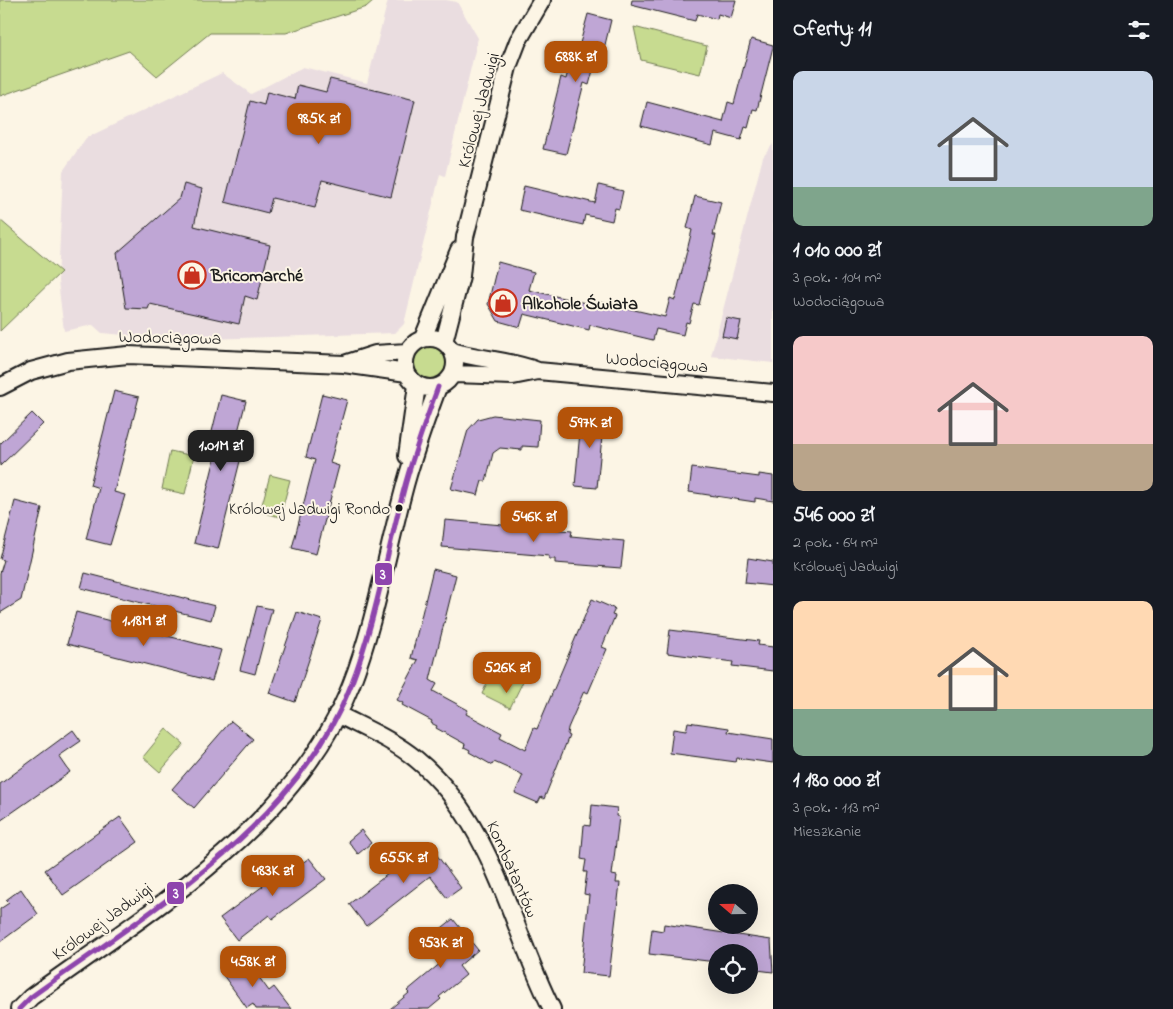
<!DOCTYPE html>
<html lang="pl">
<meta charset="utf-8">
<style>
:root{--surface:#171b24;--page:#242831;--text:#f1f3f6;--muted:#9ea1a6;--accent:#b45309}
body{margin:0;font-family:"Indie Flower",sans-serif;background:var(--page);color:var(--text);height:100vh;display:flex;flex-direction:column;font-size:19px;white-space:nowrap}
*{box-sizing:border-box;margin:0}
p{font-size:16px;color:var(--muted)}
.icon{flex:none;width:28px;height:28px;fill:none;stroke:currentColor;stroke-width:2;stroke-linecap:round;stroke-linejoin:round}
.map{position:relative;flex:1;overflow:hidden}
.sheet{display:flex;flex-direction:column;background:var(--surface);width:400px}
.sheet>*{flex:none}
.needle{width:32px;rotate:290deg}
.fabs{position:absolute;left:708px;top:884px;display:grid;gap:10px}
.fabs a{display:grid;place-items:center;width:50px;height:50px;border-radius:50%;background:var(--surface);box-shadow:0 5px 20px #0002;font-size:25px}
.price{position:absolute;translate:-50% -42px;padding:0 11px;border-radius:10px;background:var(--accent);color:#fff;font-size:16px;line-height:32px;filter:drop-shadow(0 1px 2px #0008)}
.price::after{content:'';position:absolute;left:50%;top:30px;width:15px;height:11px;margin-left:-8px;background:inherit;clip-path:polygon(0 0,100% 0,50% 100%)}
.price.on{background:#222;color:#fff}
ul{padding:0;list-style:none}
li{display:grid;align-content:center;gap:10px;height:265px;padding:0 20px}
li span{display:grid;place-items:center;height:155px;border-radius:10px;color:#555}
li>.icon{margin-inline-start:auto}
span .icon{width:90px;height:90px;fill:#fffc;stroke-width:1}
li b{font-size:21px}
h2{display:flex;justify-content:space-between;align-items:center;height:60px;padding:0 20px;font-size:21px}
main{display:flex;flex:1;min-height:0}
.map>svg:first-child{display:block}
.built{fill:#eadde0}
.green{fill:#c7db90;stroke:#727c56}
.building{fill:#bfa6d5;stroke:#1c1c1c}
.lines{fill:none;stroke-linecap:round;stroke-linejoin:round}
.minor-casing{stroke:#1c1c1c;stroke-width:20}
.minor{stroke:#fcf5e5;stroke-width:16}
.bus-1-casing{stroke:#fcf5e5;stroke-width:9}
.bus-1{stroke:#8e44ad;stroke-width:5}
.bus-dot{fill:#1c1c1c;stroke:#fcf5e5;stroke-width:2}
.labels{text-anchor:middle;stroke-width:4;stroke-linejoin:round;paint-order:stroke}
.bus-label{font-size:17px;fill:#1c1c1c;stroke:#fcf5e5;text-anchor:end}
.street-label{font-size:18px;fill:#1c1c1c;stroke:#fcf5e5}
.poi-label{font-size:18px;font-weight:bold;fill:#1c1c1c;stroke:#fcf5e5;text-anchor:start}
.line-badge{stroke:#fcf5e5;stroke-width:2}
.badge-label{font-size:14px;text-anchor:middle;font-weight:bold;fill:#fff}
</style>
<main>
<div class="map">
<svg width="773" height="1009" viewBox="0 0 773 1009">
<rect width="100%" height="100%" fill="#fcf5e5"/>
<filter id="ink" filterUnits="userSpaceOnUse"><feTurbulence type="fractalNoise" baseFrequency=".02" numOctaves="2"/><feDisplacementMap in="SourceGraphic" scale="10" xChannelSelector="R" yChannelSelector="G"/><feConvolveMatrix kernelMatrix="1 2 1 2 8 2 1 2 1" color-interpolation-filters="sRGB"/></filter>
<g filter="url(#ink)">
<!-- built -->
<path class="built" d="M 388,0 L 446,0 L 457,2 L 478,38 L 445,176 L 440,174 L 404,324 L 395,333 L 178,340 L 102,333 L 93,325 L 64,331 L 58,281 L 63,171 L 86,138 L 222,73 L 251,94 L 303,67 L 367,83 Z
M 773,144 L 773,363 L 711,356 L 763,157 Z"/>
<!-- green -->
<path class="green" d="M 0,0 L 374,0 L 366,7 L 286,33 L 210,33 L 157,76 L 129,51 L 0,96 Z
M 634,27 L 707,46 L 700,74 L 641,60 Z
M 0,220 L 61,272 L 0,331 Z
M414 363a16 16 0 1 1 32 0a16 16 0 1 1-32 0Z
M 170,451 L 194,456 L 185,494 L 162,489 Z
M 270,475 L 290,480 L 280,517 L 260,512 Z
M 499,656 L 528,671 L 510,708 L 482,694 Z
M 166,729 L 184,744 L 160,772 L 143,757 Z"/>
<!-- building -->
<path class="building" d="M 632,0 L 736,0 L 731,18 L 718,14 L 717,19 L 697,14 L 695,21 L 631,5 Z
M 588,14 L 611,20 L 603,53 L 598,52 L 589,85 L 584,83 L 566,154 L 543,149 L 561,77 L 566,79 L 574,46 L 579,47 Z
M 751,39 L 773,45 L 773,47 L 757,110 L 753,109 L 748,128 L 745,127 L 741,140 L 715,133 L 712,145 L 641,126 L 647,102 L 723,122 L 728,102 L 734,104 Z
M 330,79 L 415,100 L 391,197 L 322,180 L 315,208 L 272,198 L 268,213 L 225,202 L 250,101 L 264,105 L 267,92 L 295,99 L 298,85 L 326,92 Z
M 184,184 L 202,189 L 194,226 L 270,245 L 257,300 L 245,296 L 239,324 L 150,304 L 148,309 L 126,308 L 117,253 L 180,198 Z
M 599,185 L 623,191 L 619,209 L 615,208 L 612,221 L 585,215 L 583,225 L 519,210 L 524,186 L 595,203 Z
M 695,196 L 721,202 L 713,235 L 716,235 L 699,305 L 694,304 L 689,323 L 686,322 L 683,335 L 656,329 L 653,340 L 590,325 L 589,330 L 524,314 L 520,327 L 498,321 L 488,304 L 498,262 L 534,272 L 529,290 L 594,305 L 595,301 L 665,317 L 670,298 L 675,300 L 692,230 L 687,228 Z
M 726,318 L 741,321 L 737,339 L 722,336 Z
M 114,391 L 139,397 L 114,492 L 125,495 L 110,545 L 86,539 L 99,488 L 90,485 Z
M 322,394 L 347,400 L 330,463 L 339,466 L 316,554 L 292,548 L 315,460 L 306,457 Z
M 221,395 L 246,401 L 231,458 L 240,461 L 218,549 L 194,543 L 216,454 L 207,452 Z
M 582,410 L 607,413 L 605,426 L 603,426 L 597,488 L 575,486 Z
M 32,413 L 43,424 L 0,466 L 0,444 Z
M 493,415 L 540,420 L 538,447 L 522,446 L 522,450 L 500,448 L 493,453 L 486,481 L 482,481 L 478,495 L 451,489 L 468,430 L 478,419 Z
M 692,468 L 759,477 L 759,474 L 773,476 L 773,501 L 755,498 L 755,502 L 689,492 Z
M 15,501 L 42,508 L 21,600 L 0,613 L 0,573 L 4,560 L 0,559 Z
M 445,520 L 572,531 L 571,536 L 624,541 L 621,568 L 555,563 L 555,559 L 549,559 L 549,556 L 442,547 Z
M 748,558 L 773,562 L 773,586 L 745,583 Z
M 433,569 L 456,575 L 430,680 L 437,684 L 433,691 L 468,710 L 466,714 L 502,733 L 500,737 L 525,750 L 534,728 L 537,729 L 592,599 L 615,609 L 612,615 L 615,616 L 602,647 L 607,649 L 588,693 L 584,691 L 568,728 L 567,735 L 569,736 L 554,774 L 544,799 L 541,797 L 538,803 L 515,793 L 523,775 L 494,762 L 492,765 L 469,752 L 470,750 L 464,747 L 465,744 L 436,728 L 437,726 L 431,723 L 432,721 L 402,705 L 403,703 L 397,700 L 418,660 L 411,658 Z
M 85,573 L 215,606 L 211,620 L 81,588 Z
M 257,606 L 272,609 L 255,674 L 240,670 Z
M 76,612 L 221,650 L 212,681 L 67,644 Z
M 297,612 L 322,620 L 295,702 L 269,693 Z
M 670,630 L 759,641 L 758,645 L 773,647 L 773,671 L 732,666 L 733,662 L 667,653 Z
M 231,721 L 253,739 L 194,808 L 172,789 Z
M 688,722 L 729,728 L 728,732 L 773,739 L 773,763 L 737,758 L 736,762 L 670,753 L 673,729 L 686,731 Z
M 73,730 L 81,741 L 59,756 L 70,772 L 0,821 L 0,784 Z
M 592,805 L 617,808 L 616,816 L 619,817 L 612,875 L 617,876 L 616,883 L 620,883 L 609,976 L 581,973 L 589,895 L 584,894 L 587,872 L 584,872 L 586,860 L 581,859 L 584,825 L 590,826 Z
M 120,817 L 138,842 L 63,895 L 45,870 Z
M 361,830 L 371,843 L 358,854 L 348,841 Z
M 428,843 L 461,888 L 447,898 L 430,876 L 366,926 L 349,904 Z
M 309,858 L 326,879 L 272,919 L 269,915 L 237,940 L 220,918 L 263,886 L 260,882 L 287,862 L 293,870 Z
M 21,889 L 38,914 L 0,942 L 0,909 L 9,903 L 6,900 Z
M 453,919 L 478,950 L 459,966 L 466,975 L 439,997 L 441,999 L 429,1009 L 390,1009 L 409,993 L 407,991 L 442,962 L 434,952 L 442,946 L 433,935 Z
M 664,924 L 771,940 L 773,972 L 749,969 L 749,952 L 716,952 L 716,962 L 649,954 L 652,929 L 663,931 Z
M 245,958 L 269,991 L 274,987 L 291,1009 L 256,1009 L 253,1004 L 247,1008 L 223,975 Z"/>
<g class="lines">
<!-- minor casing -->
<g class="minor-casing">
<path id="minor" d="M405 363a25 25 0 1 1 50 0a25 25 0 1 1-50 0Z
M 423,338 L 459,250
M 444,342 L 461,276 L 465,237 L 508,67 L 518,41 L 542,0
M 452,351 C 481,360 510,360 538,371 L 773,393
M 347,363 L 375,354 L 407,352
M 453,374 L 513,376 L 538,371
M 0,387 L 31,371 L 68,361 L 128,355 L 344,364 L 407,373
M 407,456 L 417,385
M 337,714 C 364,728 393,740 416,759 C 493,822 509,924 552,1009
M 19,1009 L 31,997 C 148,912 297,825 351,685 C 375,623 386,557 403,493 C 412,457 425,422 438,387"/>
</g>
<!-- minor -->
<use href="#minor" class="minor"/>
<!-- bus-1 casing -->
<g class="bus-1-casing">
<path id="bus-1" d="M 19,1009 L 31,997 C 148,912 297,825 351,685 C 375,623 386,557 403,493 C 412,457 425,422 438,387"/>
</g>
<!-- bus-1 -->
<use href="#bus-1" class="bus-1"/>
</g>
</g>
<!-- icons -->
<defs>
<g id="shop-ring" transform="scale(1.4375)"><circle r="9.5" fill="#fcf5e5" stroke="#c8321e" stroke-width="1.5"/><path d="M-5-2.5h2.3a2.7 3.5 0 0 1 5.4 0H5L5.5 6h-11ZM-1.5-2.5h3a1.5 2.3 0 0 0-3 0Z" fill="#c8321e"/></g>
</defs>
<g fill-rule="evenodd">
<use href="#shop-ring" x="192" y="275"/>
<use href="#shop-ring" x="503" y="303"/>
</g>
<!-- markers -->
<circle class="bus-dot" cx="399" cy="508" r="4.5"/>
<g class="labels">
<!-- bus labels -->
<g class="bus-label">
<text x="390" y="514">Królowej Jadwigi Rondo</text>
</g>
<!-- street labels -->
<g class="street-label">
<text transform="translate(478 110) rotate(-75)" y="6">Królowej Jadwigi</text>
<text transform="translate(170 337) rotate(1)" y="6">Wodociągowa</text>
<text transform="translate(657 362) rotate(5)" y="6">Wodociągowa</text>
<text transform="translate(513 869) rotate(66)" y="6">Kombatantów</text>
<text transform="translate(102 921) rotate(-36)" y="6">Królowej Jadwigi</text>
</g>
<!-- poi labels -->
<g class="poi-label">
<text x="211" y="281">Bricomarché</text>
<text x="522" y="309">Alkohole Świata</text>
</g>
</g>
<g class="line-badge">
<rect x="374" y="562" width="19" height="24" rx="5" fill="#8e44ad"/>
<rect x="166" y="881" width="19" height="24" rx="5" fill="#8e44ad"/>
</g>
<g class="badge-label">
<text x="383" y="579">3</text>
<text x="176" y="898">3</text>
</g>
</svg>
<div class="fabs">
<a><svg class="needle" viewBox="-14 -14 28 28"><path d="M0-13l5 13h-10z" fill="#e53935"/><path d="M0 13l5-13h-10z" fill="#9ea1a6"/></svg></a>
<a><svg class="icon" aria-label="locate" viewBox="0 0 24 24"><circle cx="12" cy="12" r="6"/><path d="M12 2v4M12 18v4M2 12h4M18 12h4"/></svg></a>
</div>
<b class="price" style="left:576px;top:83px">688K zł</b>
<b class="price" style="left:319px;top:145px">985K zł</b>
<b class="price" style="left:590px;top:449px">597K zł</b>
<b class="price on" style="left:221px;top:472px">1.01M zł</b>
<b class="price" style="left:534px;top:543px">546K zł</b>
<b class="price" style="left:144px;top:647px">1.18M zł</b>
<b class="price" style="left:507px;top:694px">526K zł</b>
<b class="price" style="left:404px;top:884px">655K zł</b>
<b class="price" style="left:273px;top:897px">483K zł</b>
<b class="price" style="left:441px;top:969px">953K zł</b>
<b class="price" style="left:253px;top:988px">458K zł</b>
</div>
<section class="sheet">
<h2>Oferty: 11<svg class="icon" aria-label="filters" viewBox="0 0 24 24"><path d="M4 7h16M4 17h16"/><circle cx="9" cy="7" r="2"/><circle cx="15" cy="17" r="2"/></svg></h2>
<ul>
<li><span style="background:linear-gradient(#c9d6e8 75%,#7fa58c 0)"><svg class="icon" aria-label="home" viewBox="0 0 24 24"><path d="M3 11l9-7 9 7M6 9v11h12V9"/></svg></span><div><b>1 010 000 zł</b><p>3 pok. · 104 m²</p><p>Wodociągowa</p></div></li>
<li><span style="background:linear-gradient(#f6c9c9 70%,#b9a48a 0)"><svg class="icon" aria-label="home" viewBox="0 0 24 24"><path d="M3 11l9-7 9 7M6 9v11h12V9"/></svg></span><div><b>546 000 zł</b><p>2 pok. · 64 m²</p><p>Królowej Jadwigi</p></div></li>
<li><span style="background:linear-gradient(#ffd9b3 70%,#7fa58c 0)"><svg class="icon" aria-label="home" viewBox="0 0 24 24"><path d="M3 11l9-7 9 7M6 9v11h12V9"/></svg></span><div><b>1 180 000 zł</b><p>3 pok. · 113 m²</p><p>Mieszkanie</p></div></li>
</ul>
</section>
</main>
